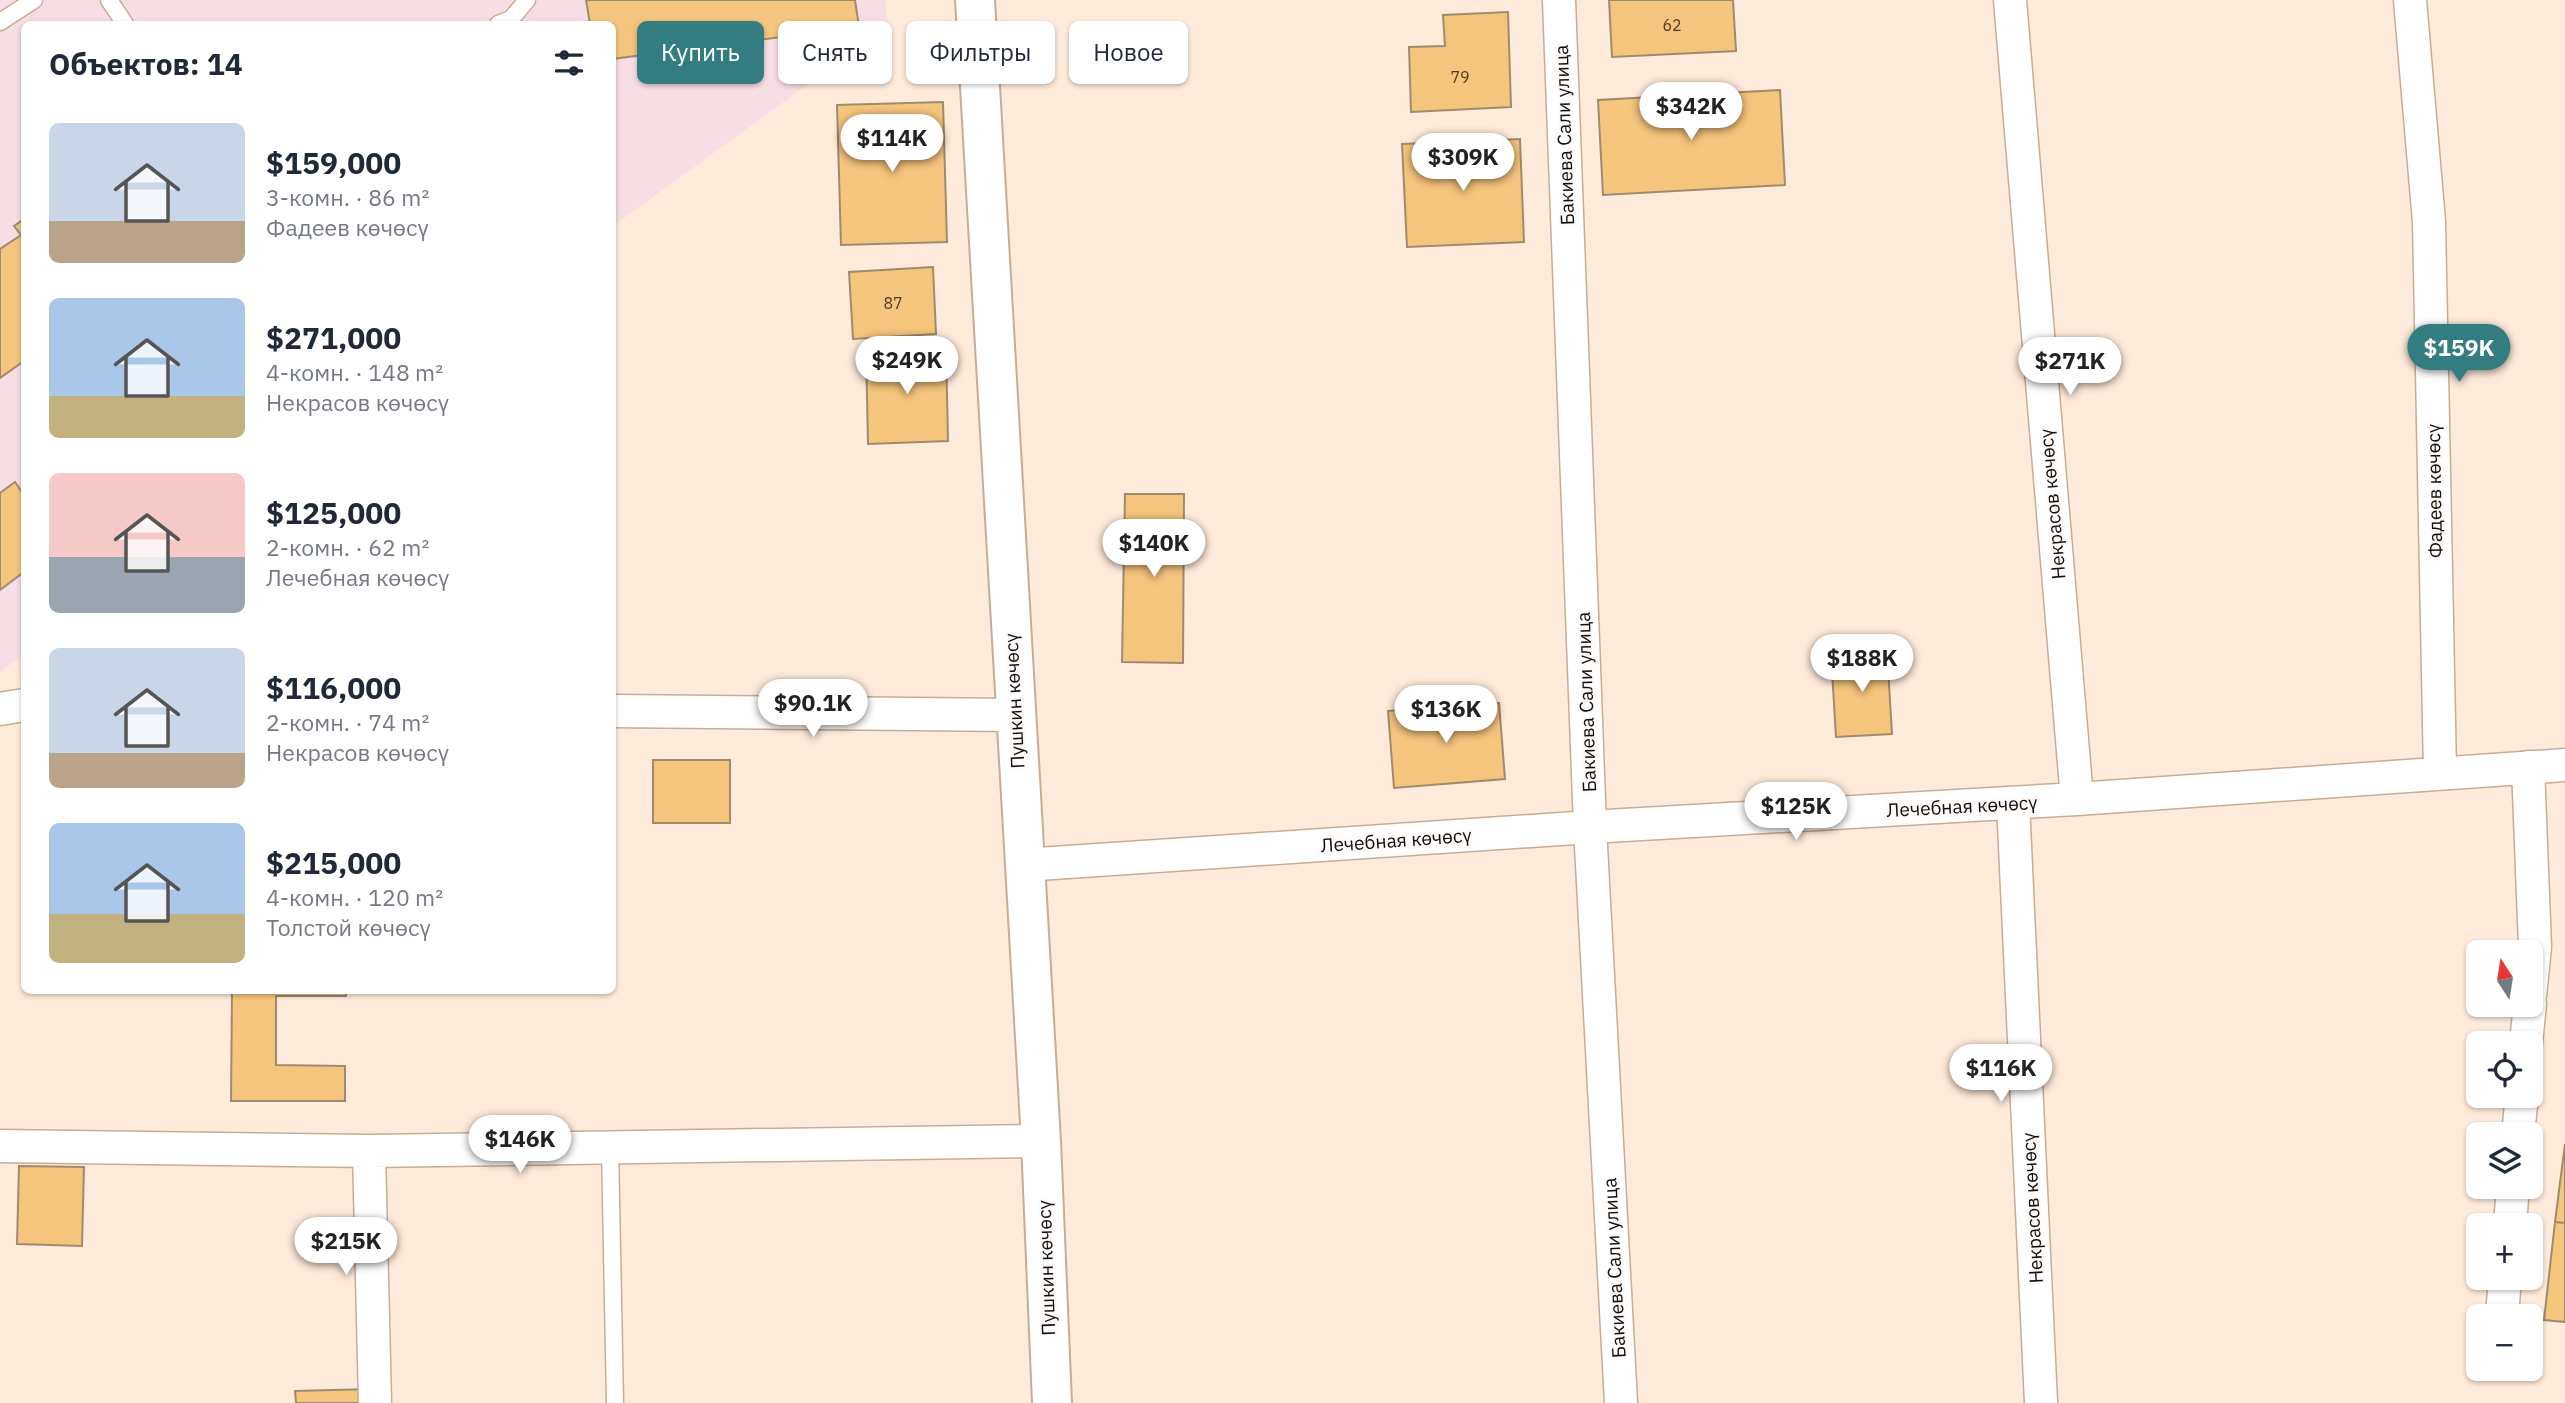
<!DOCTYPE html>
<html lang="ru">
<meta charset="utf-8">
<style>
:root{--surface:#fff;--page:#f2f2f3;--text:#1f2937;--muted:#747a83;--accent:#337c80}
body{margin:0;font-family:"IBM Plex Sans",sans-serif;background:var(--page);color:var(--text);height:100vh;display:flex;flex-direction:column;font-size:26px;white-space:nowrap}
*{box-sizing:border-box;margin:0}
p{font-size:23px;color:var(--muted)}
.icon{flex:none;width:38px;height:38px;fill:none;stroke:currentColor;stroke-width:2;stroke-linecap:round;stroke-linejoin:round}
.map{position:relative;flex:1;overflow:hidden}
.drawer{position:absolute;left:21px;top:21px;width:595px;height:973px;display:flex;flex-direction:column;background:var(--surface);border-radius:10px;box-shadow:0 2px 5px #0004}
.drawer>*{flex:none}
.guide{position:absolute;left:637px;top:21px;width:665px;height:63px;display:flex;gap:14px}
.needle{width:46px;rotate:348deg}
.tools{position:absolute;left:2466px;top:940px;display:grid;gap:14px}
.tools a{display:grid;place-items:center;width:77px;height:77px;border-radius:10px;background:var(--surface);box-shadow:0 2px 5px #0004;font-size:35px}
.price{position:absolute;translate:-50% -60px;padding:0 16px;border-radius:24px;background:#fff;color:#222;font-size:23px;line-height:46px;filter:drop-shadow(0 2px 4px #0008)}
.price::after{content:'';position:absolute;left:50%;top:42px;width:21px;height:16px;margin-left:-10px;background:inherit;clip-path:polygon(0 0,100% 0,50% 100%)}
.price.on{background:var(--accent);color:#fff}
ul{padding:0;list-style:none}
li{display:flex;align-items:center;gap:21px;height:175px;padding:0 28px}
li span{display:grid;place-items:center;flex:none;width:196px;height:140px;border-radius:10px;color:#555}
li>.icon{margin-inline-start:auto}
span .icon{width:84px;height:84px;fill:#fffc;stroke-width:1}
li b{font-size:30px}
h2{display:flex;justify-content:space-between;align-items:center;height:84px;padding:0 28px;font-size:30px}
.chip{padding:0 24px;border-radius:10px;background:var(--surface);box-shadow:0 2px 5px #0004;font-size:24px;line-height:63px}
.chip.on{background:var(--accent);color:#fff}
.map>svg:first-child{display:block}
.medical{fill:#f7dde4}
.building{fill:#f5c47d;stroke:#a08b6c;stroke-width:2}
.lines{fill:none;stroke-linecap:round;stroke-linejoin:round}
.lane-casing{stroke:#caac92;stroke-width:19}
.street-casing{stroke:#caac92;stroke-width:35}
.highway-casing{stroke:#caac92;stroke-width:42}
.lane{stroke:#fff;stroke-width:16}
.street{stroke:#fff;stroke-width:32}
.highway{stroke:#fff;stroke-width:38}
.labels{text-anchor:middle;stroke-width:6;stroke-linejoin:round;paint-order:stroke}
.number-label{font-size:16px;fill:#4f3b23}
.street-label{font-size:19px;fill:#180d05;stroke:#fcfcfc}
</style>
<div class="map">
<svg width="2565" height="1403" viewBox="0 0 2565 1403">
<rect width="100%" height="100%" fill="#feebdb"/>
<!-- medical -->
<path class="medical" d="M 0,0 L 885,0 L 888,26 L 613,226 L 612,24 L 24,24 L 24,654 L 0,672 Z"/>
<!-- building -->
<path class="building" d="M 586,0 L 855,0 L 859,27 L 612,59 L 612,24 L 590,24 Z
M 1609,0 L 1733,0 L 1736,51 L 1612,57 Z
M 1508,12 L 1511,107 L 1411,112 L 1409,47 L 1445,46 L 1443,15 Z
M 1780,90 L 1785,185 L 1603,195 L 1598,100 Z
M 943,102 L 947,242 L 841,245 L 837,105 Z
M 1520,139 L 1524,242 L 1407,247 L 1402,144 Z
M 24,219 L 24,361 L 0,378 L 0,249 L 21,235 L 14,226 Z
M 933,267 L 936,334 L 853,339 L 849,272 Z
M 946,349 L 948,441 L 868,444 L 866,351 Z
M 15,482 L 24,495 L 24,572 L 0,590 L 0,493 Z
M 1125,494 L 1184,494 L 1183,663 L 1122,662 Z
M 1887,651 L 1892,734 L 1836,737 L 1831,655 Z
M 1499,703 L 1505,779 L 1394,788 L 1388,711 Z
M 653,760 L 730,760 L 730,823 L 653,823 Z
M 232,990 L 346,990 L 346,996 L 276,996 L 276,1065 L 345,1066 L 345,1101 L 231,1101 Z
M 2565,1144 L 2565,1223 L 2555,1222 Z
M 19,1166 L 84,1167 L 82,1246 L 17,1244 Z
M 2555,1222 L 2565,1223 L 2565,1322 L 2544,1320 Z
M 370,1389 L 371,1403 L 296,1403 L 295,1391 Z"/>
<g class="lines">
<!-- lane casing -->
<g class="lane-casing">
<path id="lane" d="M 109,0 L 125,24
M 0,22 L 34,0
M 498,24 L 511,19 L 527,0
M 610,1148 L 615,1403"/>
</g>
<!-- street casing -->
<g class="street-casing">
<path id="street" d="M 1559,0 L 1590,827 L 1621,1403
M 2010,0 L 2077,799
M 2410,0 L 2429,222 L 2440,772
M 0,709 L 24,705
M 612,711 L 1015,715
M 2528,767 L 2535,947 L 2530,996
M 2013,803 L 2041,1403
M 1023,865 L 1590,827 L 2077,799 L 2565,765
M 2526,1043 L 2530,1004
M 2518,1134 L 2522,1096
M 0,1146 L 369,1151 L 1041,1141
M 369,1151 L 375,1403
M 2510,1225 L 2513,1186
M 2502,1316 L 2505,1278"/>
</g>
<!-- highway casing -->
<g class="highway-casing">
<path id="highway" d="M 975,0 L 1041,1141 L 1052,1403"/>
</g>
<!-- lane -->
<use href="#lane" class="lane"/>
<!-- street -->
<use href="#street" class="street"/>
<!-- highway -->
<use href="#highway" class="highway"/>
</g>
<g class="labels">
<!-- number labels -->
<g class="number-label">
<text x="1672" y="31">62</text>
<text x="1460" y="83">79</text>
<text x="893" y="309">87</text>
</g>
<!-- street labels -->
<g class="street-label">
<text transform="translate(1564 135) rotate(-92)" y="7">Бакиева Сали улица</text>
<text transform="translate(2434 491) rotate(-91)" y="7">Фадеев көчөсү</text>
<text transform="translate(2052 504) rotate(-95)" y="7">Некрасов көчөсү</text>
<text transform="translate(1014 701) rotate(-93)" y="7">Пушкин көчөсү</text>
<text transform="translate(1586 702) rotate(-92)" y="7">Бакиева Сали улица</text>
<text transform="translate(1962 806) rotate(-3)" y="7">Лечебная көчөсү</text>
<text transform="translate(1396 840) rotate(-4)" y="7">Лечебная көчөсү</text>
<text transform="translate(2032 1208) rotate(-93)" y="7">Некрасов көчөсү</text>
<text transform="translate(1046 1268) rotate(-92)" y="7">Пушкин көчөсү</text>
<text transform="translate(1614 1268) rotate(-93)" y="7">Бакиева Сали улица</text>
</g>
</g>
</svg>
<div class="tools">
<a><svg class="needle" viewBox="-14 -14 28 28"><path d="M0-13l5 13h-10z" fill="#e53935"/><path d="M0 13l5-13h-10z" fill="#747a83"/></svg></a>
<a><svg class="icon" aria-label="locate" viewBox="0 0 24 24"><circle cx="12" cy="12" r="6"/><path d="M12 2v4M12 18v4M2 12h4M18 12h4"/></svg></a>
<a><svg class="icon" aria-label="layers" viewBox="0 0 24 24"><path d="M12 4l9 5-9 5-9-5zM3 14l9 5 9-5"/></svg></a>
<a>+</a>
<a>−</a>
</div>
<b class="price" style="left:1691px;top:142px">$342K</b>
<b class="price" style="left:892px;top:174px">$114K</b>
<b class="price" style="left:1463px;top:193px">$309K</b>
<b class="price on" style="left:2459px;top:384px">$159K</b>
<b class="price" style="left:907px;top:396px">$249K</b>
<b class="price" style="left:2070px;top:397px">$271K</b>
<b class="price" style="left:1154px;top:579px">$140K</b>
<b class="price" style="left:1862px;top:694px">$188K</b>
<b class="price" style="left:813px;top:739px">$90.1K</b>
<b class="price" style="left:1446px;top:745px">$136K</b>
<b class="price" style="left:1796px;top:842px">$125K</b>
<b class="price" style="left:2001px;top:1104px">$116K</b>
<b class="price" style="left:520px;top:1175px">$146K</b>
<b class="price" style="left:346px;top:1277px">$215K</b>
<div class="guide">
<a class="chip on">Купить</a>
<a class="chip">Снять</a>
<a class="chip">Фильтры</a>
<a class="chip">Новое</a>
</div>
<section class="drawer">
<h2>Объектов: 14<svg class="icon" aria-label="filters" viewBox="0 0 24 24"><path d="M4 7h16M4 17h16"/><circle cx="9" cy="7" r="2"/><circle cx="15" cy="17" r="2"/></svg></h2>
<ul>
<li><span style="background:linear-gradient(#c9d6e8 70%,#b9a48a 0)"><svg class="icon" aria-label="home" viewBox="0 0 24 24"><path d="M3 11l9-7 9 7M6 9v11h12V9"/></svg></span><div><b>$159,000</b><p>3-комн. · 86 m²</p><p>Фадеев көчөсү</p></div></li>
<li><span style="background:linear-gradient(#a9c7e8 70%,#c2b280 0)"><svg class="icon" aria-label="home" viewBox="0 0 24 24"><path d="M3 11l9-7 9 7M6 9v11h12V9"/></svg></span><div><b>$271,000</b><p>4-комн. · 148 m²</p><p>Некрасов көчөсү</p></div></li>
<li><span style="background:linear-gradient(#f6c9c9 60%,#9aa5b1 0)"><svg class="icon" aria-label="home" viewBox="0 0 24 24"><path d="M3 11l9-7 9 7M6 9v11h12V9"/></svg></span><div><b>$125,000</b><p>2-комн. · 62 m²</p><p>Лечебная көчөсү</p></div></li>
<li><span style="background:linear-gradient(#c9d6e8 75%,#b9a48a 0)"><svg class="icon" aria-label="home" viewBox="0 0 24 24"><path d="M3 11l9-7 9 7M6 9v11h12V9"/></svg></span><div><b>$116,000</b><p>2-комн. · 74 m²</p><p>Некрасов көчөсү</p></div></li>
<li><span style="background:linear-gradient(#a9c7e8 65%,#c2b280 0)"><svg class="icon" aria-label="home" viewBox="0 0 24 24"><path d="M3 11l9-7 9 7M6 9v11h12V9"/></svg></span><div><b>$215,000</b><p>4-комн. · 120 m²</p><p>Толстой көчөсү</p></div></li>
</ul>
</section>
</div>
